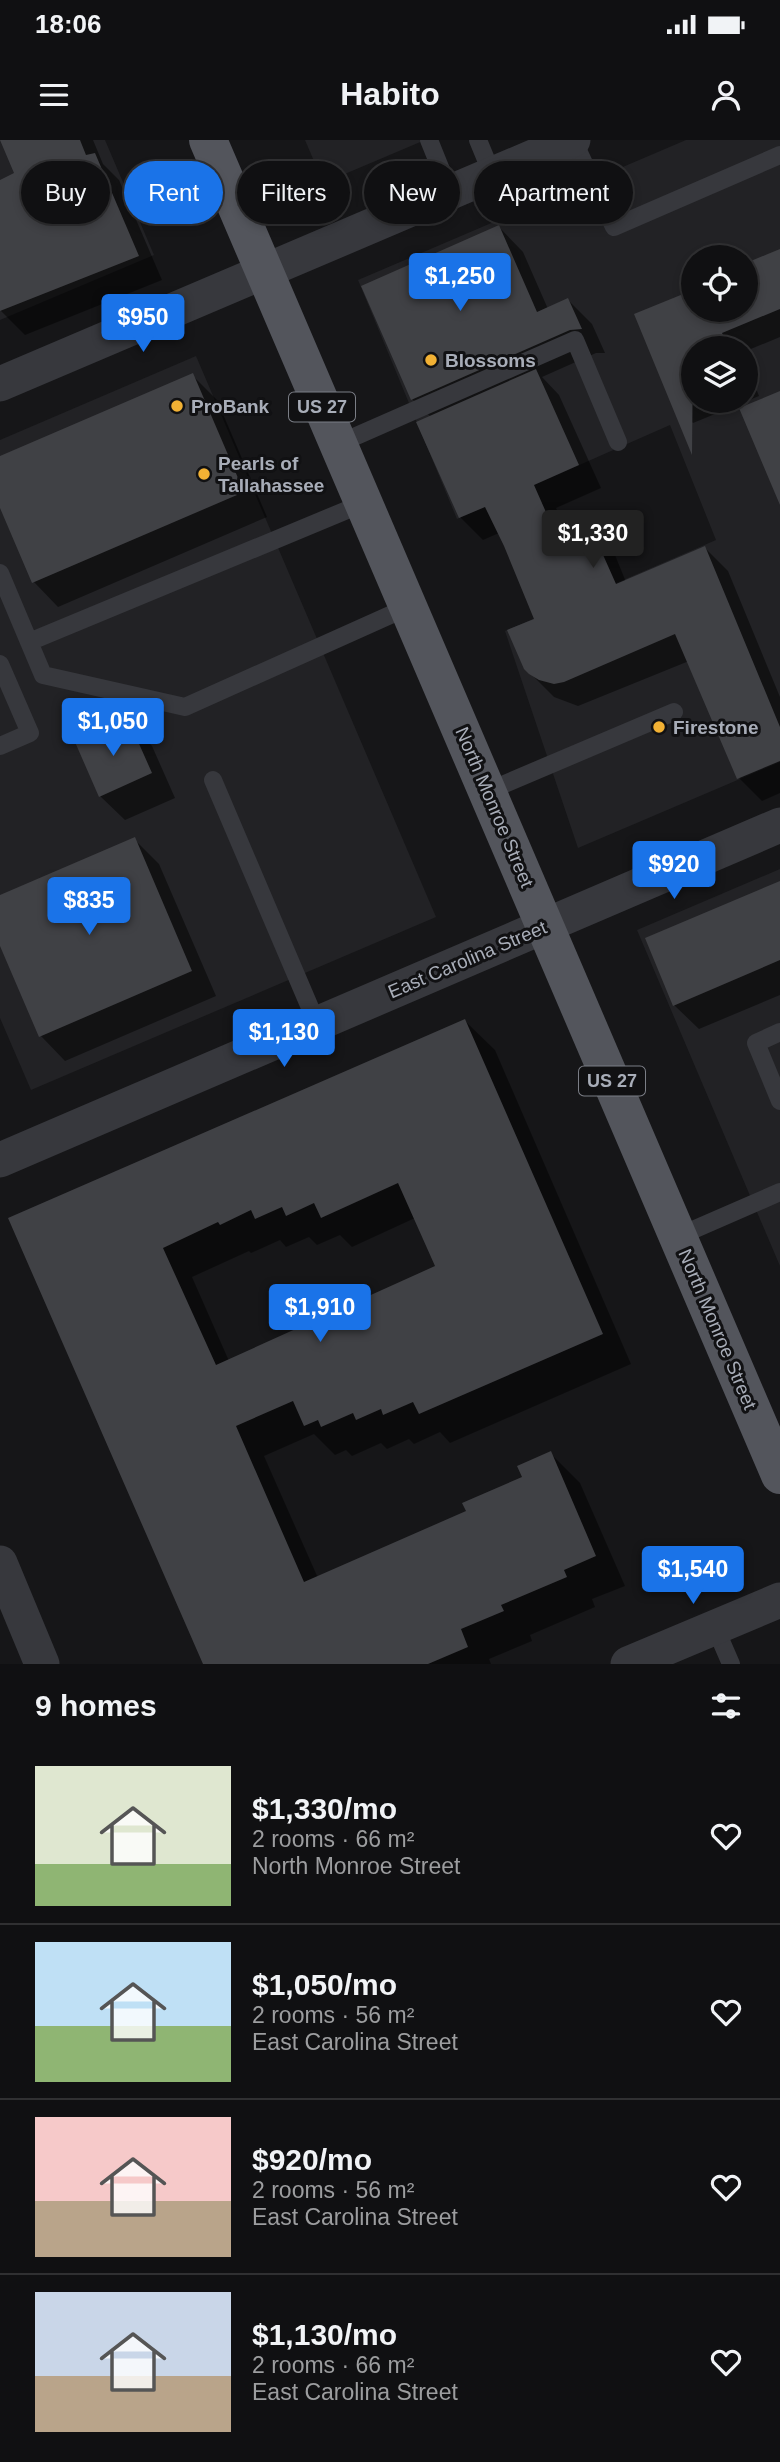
<!DOCTYPE html>
<meta charset="utf-8">
<style>
:root{--surface:#101012;--page:#19191b;--text:#f1f3f6;--muted:#9c9d9f;--line:#303032;--accent:#1a73e8}
body{margin:0;font-family:Arial,sans-serif;background:var(--page);color:var(--text);height:100vh;display:flex;flex-direction:column;font-size:26px;white-space:nowrap}
*{box-sizing:border-box;margin:0}
p{font-size:23px;color:var(--muted)}
.icon{flex:none;width:38px;height:38px;fill:none;stroke:currentColor;stroke-width:2;stroke-linecap:round;stroke-linejoin:round}
.map{position:relative;height:1524px;overflow:hidden}
.details{display:flex;flex-direction:column;background:var(--surface);flex:1}
.details>*{flex:none}
.banner{position:absolute;left:21px;top:21px;width:738px;height:63px;display:flex;gap:14px}
.buttons{position:absolute;left:681px;top:105px;display:grid;gap:14px}
.buttons a{display:grid;place-items:center;width:77px;height:77px;border-radius:50%;background:var(--surface);box-shadow:0 4px 10px #0003,0 0 0 2px var(--line);font-size:35px}
.price{position:absolute;translate:-50% -60px;padding:0 16px;border-radius:7px;background:var(--accent);color:#fff;font-size:23px;line-height:46px;filter:drop-shadow(0 2px 4px #0008)}
.price::after{content:'';position:absolute;left:50%;top:42px;width:21px;height:16px;margin-left:-10px;background:inherit;clip-path:polygon(0 0,100% 0,50% 100%)}
.price.active{background:#222;color:#fff}
ul{padding:0;list-style:none}
li{display:flex;align-items:center;gap:21px;height:175px;padding:0 35px}
li+li{border-top:2px solid var(--line)}
li span{display:grid;place-items:center;flex:none;width:196px;height:140px;border-radius:0px;color:#555}
li>.icon{margin-inline-start:auto}
span .icon{width:84px;height:84px;fill:#fffc;stroke-width:1}
li b{font-size:30px}
h2{display:flex;justify-content:space-between;align-items:center;height:84px;padding:0 35px;font-size:30px}
.chip{padding:0 24px;border-radius:32px;background:var(--surface);box-shadow:0 4px 10px #0003,0 0 0 2px var(--line);font-size:24px;line-height:63px}
.chip.active{background:var(--accent);color:#fff}
.status{display:flex;justify-content:space-between;align-items:center;height:49px;padding:0 35px;background:var(--surface);direction:ltr}
.status svg{height:19px;fill:currentColor}
header{display:flex;justify-content:space-between;align-items:center;height:91px;padding:0 35px;background:var(--surface);font-size:32px;font-weight:800}
.map>svg:first-child{display:block}
.built{fill:#222225;fill-rule:evenodd}
.shadow{fill:#0007;fill-rule:evenodd}
.building{fill:#404145;fill-rule:evenodd}
.lines{fill:none;stroke-linecap:round;stroke-linejoin:round}
.service{stroke:#37383d;stroke-width:18}
.minor{stroke:#37383d;stroke-width:35}
.primary{stroke:#53555c;stroke-width:38}
.poi-dot{fill:#f2b134;stroke:#111113;stroke-width:2.5}
.labels{text-anchor:middle;stroke-width:6;stroke-linejoin:round;paint-order:stroke}
.shield{fill:#111113;stroke:#7b7e86;stroke-width:2}
.shield-label{font-size:18px;font-weight:bold;fill:#a8adb8}
.poi-label{font-size:19px;font-weight:bold;fill:#a8adb8;stroke:#111113;text-anchor:start}
.street-label{font-size:19px;fill:#a8adb8;stroke:#111113}
</style>
<div class="status"><b>18:06</b><svg viewBox="0 0 49 12"><path d="M0 12V9h3v3zM5 12V6h3v6zM10 12V3h3v9zM15 12V0h3v12zM26 1h20v11H26zM47 4h2v5h-2z"/></svg></div>
<header><svg class="icon" aria-label="menu" viewBox="0 0 24 24"><path d="M4 6h16M4 12h16M4 18h16"/></svg>Habito<svg class="icon" aria-label="person" viewBox="0 0 24 24"><circle cx="12" cy="8" r="4"/><path d="M4 21q1-7 8-7t8 7"/></svg></header>
<div class="map">
<svg width="780" height="1524" viewBox="0 0 780 1524">
<rect width="100%" height="100%" fill="#161618"/>
<!-- built -->
<path class="built" d="M 0,0 L 105,0 L 154,115 L 0,180 Z
M 305,0 L 425,0 L 340,36 L 327,38 L 320,35 Z
M 686,0 L 780,0 L 780,622 L 578,708 L 505,491 L 716,400 L 670,285 L 457,379 L 358,140 ZM 693,117 L 746,117 L 746,170 L 693,170 ZM 693,208 L 746,208 L 746,261 L 693,261 Z
M 196,216 L 436,777 L 31,950 L 0,878 L 0,300 Z
M 780,729 L 780,1126 L 637,790 Z"/>
<!-- shadow -->
<path class="shadow" d="M 1,0 L 93,0 L 103,24 L 119,40 L 162,140 L 25,195 L 0,170 L 0,42 L 17,34 Z
M 499,87 L 523,112 L 548,169 L 568,160 L 592,184 L 605,213 L 596,213 L 542,237 L 559,255 L 601,348 L 556,368 L 570,401 L 591,392 L 615,415 L 626,442 L 705,408 L 728,431 L 780,557 L 780,653 L 762,661 L 739,638 L 689,521 L 578,566 L 554,557 L 530,533 L 537,480 L 499,393 L 483,400 L 460,377 L 431,277 L 412,259 Z
M 780,111 L 780,197 L 746,211 L 746,208 L 693,208 L 693,261 L 746,261 L 746,224 L 759,256 L 693,283 L 673,263 L 693,152 L 693,170 L 746,170 L 746,125 Z
M 192,235 L 217,260 L 267,377 L 58,467 L 34,442 L 0,364 L 0,318 Z
M 128,581 L 152,606 L 175,658 L 125,680 L 100,656 Z
M 134,699 L 159,724 L 216,856 L 65,921 L 41,896 L 0,801 L 0,757 Z
M 780,743 L 780,855 L 699,889 L 674,865 Z
M 465,881 L 495,910 L 631,1224 L 450,1303 L 440,1292 L 414,1304 L 409,1299 L 387,1309 L 381,1303 L 352,1316 L 346,1310 L 335,1315 L 314,1294 L 264,1316 L 318,1438 L 469,1372 L 524,1338 L 550,1313 L 580,1343 L 625,1446 L 592,1459 L 595,1467 L 530,1495 L 532,1501 L 489,1519 L 491,1524 L 205,1524 L 10,1079 ZM 415,1078 L 437,1127 L 229,1221 L 192,1137 L 249,1111 L 251,1113 L 280,1100 L 286,1107 L 309,1097 L 317,1105 L 340,1095 L 352,1107 Z"/>
<!-- building -->
<path class="building" d="M 0,0 L 80,0 L 86,15 L 95,13 L 139,116 L 0,171 L 0,40 L 14,33 Z
M 499,85 L 537,172 L 568,158 L 582,189 L 570,190 L 411,260 L 361,146 Z
M 780,109 L 780,169 L 722,193 L 729,208 L 693,208 L 692,315 L 634,174 L 693,150 L 693,170 L 746,170 L 746,123 Z
M 536,229 L 579,325 L 534,345 L 560,404 L 592,390 L 616,444 L 705,406 L 780,587 L 780,621 L 737,639 L 675,494 L 564,542 L 554,544 L 539,540 L 529,534 L 524,529 L 507,490 L 534,479 L 504,406 L 485,367 L 459,378 L 416,282 Z
M 193,233 L 244,352 L 32,443 L 0,368 L 0,316 Z
M 780,251 L 780,365 L 739,268 Z
M 128,579 L 152,633 L 99,657 L 75,602 Z
M 135,697 L 192,831 L 39,897 L 0,806 L 0,755 Z
M 780,741 L 780,820 L 673,866 L 645,798 Z
M 465,879 L 603,1194 L 419,1274 L 413,1262 L 383,1275 L 381,1269 L 356,1280 L 353,1273 L 321,1287 L 318,1280 L 304,1286 L 293,1261 L 236,1286 L 304,1442 L 466,1371 L 462,1363 L 522,1337 L 517,1326 L 551,1311 L 596,1416 L 564,1430 L 567,1437 L 501,1465 L 504,1471 L 461,1489 L 468,1507 L 428,1524 L 203,1524 L 8,1078 ZM 398,1043 L 435,1126 L 216,1225 L 163,1108 L 218,1082 L 220,1085 L 251,1070 L 255,1079 L 282,1067 L 286,1076 L 314,1063 L 321,1078 Z"/>
<g class="lines">
<!-- service -->
<path class="service" d="M 429,0 L 450,52
M 478,0 L 492,34
M 573,0 L 614,87 L 780,15
M 338,304 L 575,200 L 618,302
M 0,433 L 43,535 L 185,567 L 408,467
M 29,502 L 364,363
M 0,524 L 30,593 L 0,606
M 213,640 L 317,884
M 488,651 L 674,572
M 780,892 L 756,903 L 780,961
M 679,1096 L 780,1052
M 715,1487 L 731,1524"/>
<!-- minor -->
<path class="minor" d="M 0,244 L 573,0
M 0,1020 L 780,685
M 0,1423 L 42,1524
M 628,1524 L 780,1460"/>
<!-- primary -->
<path class="primary" d="M 208,0 L 780,1335"/>
</g>
<!-- markers -->
<g class="poi-dot">
<circle cx="431" cy="220" r="7"/>
<circle cx="177" cy="266" r="7"/>
<circle cx="204" cy="334" r="7"/>
<circle cx="659" cy="587" r="7"/>
</g>
<g class="labels">
<!-- shield labels -->
<g class="shield">
<rect x="289" y="252.5" width="66" height="29" rx="5"/>
<rect x="579" y="926.5" width="66" height="29" rx="5"/>
</g>
<g class="shield-label">
<text x="322" y="273">US 27</text>
<text x="612" y="947">US 27</text>
</g>
<!-- poi labels -->
<g class="poi-label">
<text x="445" y="227">Blossoms</text>
<text x="191" y="273">ProBank</text>
<text x="218" y="330">Pearls of<tspan x="218" dy="22">Tallahassee</tspan></text>
<text x="673" y="594">Firestone</text>
</g>
<!-- street labels -->
<g class="street-label">
<text transform="translate(495 667) rotate(67)" y="7">North Monroe Street</text>
<text transform="translate(467 819) rotate(-23)" y="7">East Carolina Street</text>
<text transform="translate(718 1189) rotate(67)" y="7">North Monroe Street</text>
</g>
</g>
</svg>
<div class="buttons">
<a><svg class="icon" aria-label="locate" viewBox="0 0 24 24"><circle cx="12" cy="12" r="6"/><path d="M12 2v4M12 18v4M2 12h4M18 12h4"/></svg></a>
<a><svg class="icon" aria-label="layers" viewBox="0 0 24 24"><path d="M12 4l9 5-9 5-9-5zM3 14l9 5 9-5"/></svg></a>
</div>
<b class="price" style="left:460px;top:173px">$1,250</b>
<b class="price" style="left:143px;top:214px">$950</b>
<b class="price active" style="left:593px;top:430px">$1,330</b>
<b class="price" style="left:113px;top:618px">$1,050</b>
<b class="price" style="left:674px;top:761px">$920</b>
<b class="price" style="left:89px;top:797px">$835</b>
<b class="price" style="left:284px;top:929px">$1,130</b>
<b class="price" style="left:320px;top:1204px">$1,910</b>
<b class="price" style="left:693px;top:1466px">$1,540</b>
<div class="banner">
<a class="chip">Buy</a>
<a class="chip active">Rent</a>
<a class="chip">Filters</a>
<a class="chip">New</a>
<a class="chip">Apartment</a>
</div>
</div>
<section class="details">
<h2>9 homes<svg class="icon" aria-label="filters" viewBox="0 0 24 24"><path d="M4 7h16M4 17h16"/><circle cx="9" cy="7" r="2"/><circle cx="15" cy="17" r="2"/></svg></h2>
<ul>
<li><span style="background:linear-gradient(#dfe7d0 70%,#8fb573 0)"><svg class="icon" aria-label="home" viewBox="0 0 24 24"><path d="M3 11l9-7 9 7M6 9v11h12V9"/></svg></span><div><b>$1,330/mo</b><p>2 rooms · 66 m²</p><p>North Monroe Street</p></div><svg class="icon" aria-label="heart" viewBox="0 0 24 24"><path d="M12 20l-8-8c-3-5 5-10 8-4 3-6 11-1 8 4z"/></svg></li>
<li><span style="background:linear-gradient(#bfe0f5 60%,#8fb573 0)"><svg class="icon" aria-label="home" viewBox="0 0 24 24"><path d="M3 11l9-7 9 7M6 9v11h12V9"/></svg></span><div><b>$1,050/mo</b><p>2 rooms · 56 m²</p><p>East Carolina Street</p></div><svg class="icon" aria-label="heart" viewBox="0 0 24 24"><path d="M12 20l-8-8c-3-5 5-10 8-4 3-6 11-1 8 4z"/></svg></li>
<li><span style="background:linear-gradient(#f6c9c9 60%,#b9a48a 0)"><svg class="icon" aria-label="home" viewBox="0 0 24 24"><path d="M3 11l9-7 9 7M6 9v11h12V9"/></svg></span><div><b>$920/mo</b><p>2 rooms · 56 m²</p><p>East Carolina Street</p></div><svg class="icon" aria-label="heart" viewBox="0 0 24 24"><path d="M12 20l-8-8c-3-5 5-10 8-4 3-6 11-1 8 4z"/></svg></li>
<li><span style="background:linear-gradient(#c9d6e8 60%,#b9a48a 0)"><svg class="icon" aria-label="home" viewBox="0 0 24 24"><path d="M3 11l9-7 9 7M6 9v11h12V9"/></svg></span><div><b>$1,130/mo</b><p>2 rooms · 66 m²</p><p>East Carolina Street</p></div><svg class="icon" aria-label="heart" viewBox="0 0 24 24"><path d="M12 20l-8-8c-3-5 5-10 8-4 3-6 11-1 8 4z"/></svg></li>
</ul>
</section>
